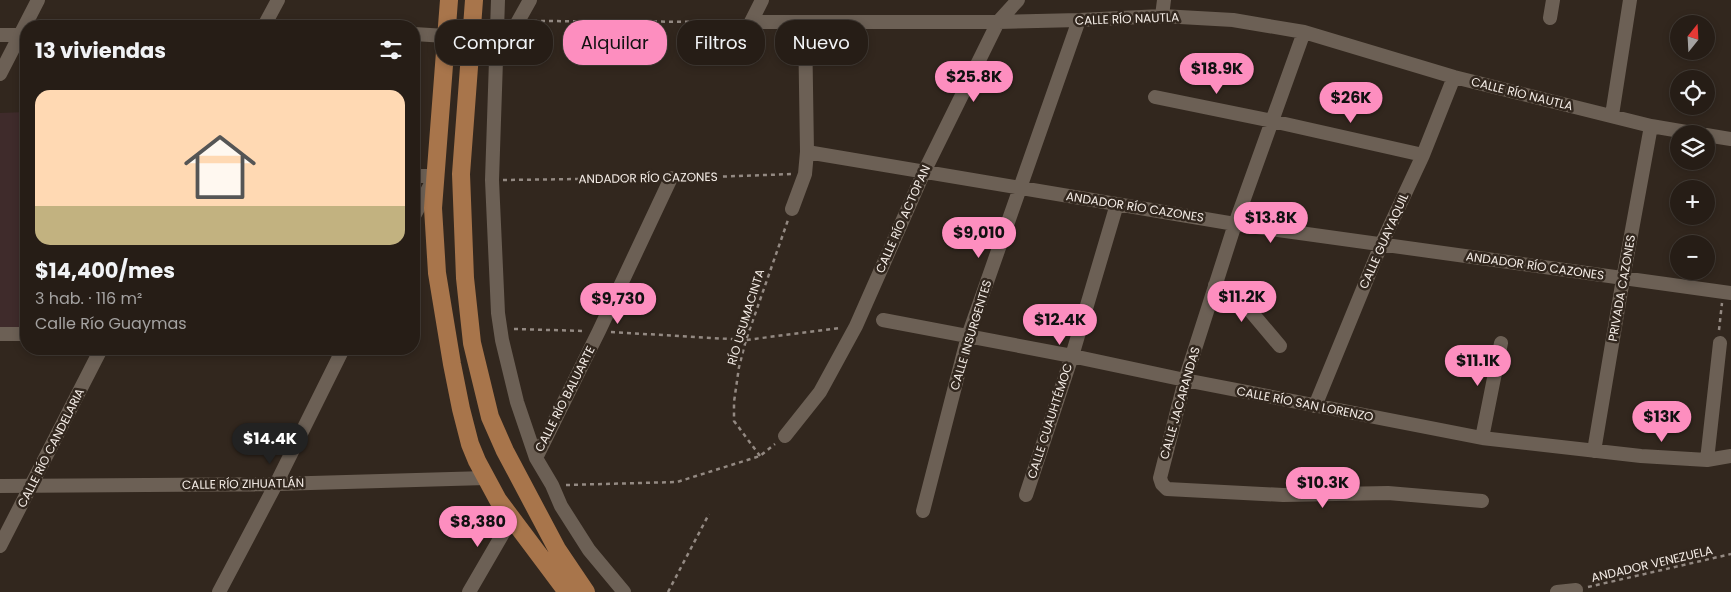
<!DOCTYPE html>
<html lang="es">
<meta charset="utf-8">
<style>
:root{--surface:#261d16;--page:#2e261f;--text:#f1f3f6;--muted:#a4a2a1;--line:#423b35;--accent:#fd8ebf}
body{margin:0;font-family:Poppins,sans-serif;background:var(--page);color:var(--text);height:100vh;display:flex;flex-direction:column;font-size:19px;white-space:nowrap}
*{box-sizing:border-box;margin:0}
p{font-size:16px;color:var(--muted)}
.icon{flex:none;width:28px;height:28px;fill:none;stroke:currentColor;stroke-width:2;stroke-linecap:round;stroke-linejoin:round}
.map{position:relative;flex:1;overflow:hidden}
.details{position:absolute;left:20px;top:20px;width:400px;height:335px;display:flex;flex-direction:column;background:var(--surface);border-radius:20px;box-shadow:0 2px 8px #0003,0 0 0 1px var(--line)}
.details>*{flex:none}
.hud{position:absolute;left:435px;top:20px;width:475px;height:45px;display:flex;gap:10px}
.needle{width:32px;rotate:18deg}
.fabs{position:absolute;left:1670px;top:15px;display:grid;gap:10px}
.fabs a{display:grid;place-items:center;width:45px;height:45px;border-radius:50%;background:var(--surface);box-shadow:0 2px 8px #0003,0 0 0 1px var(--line);font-size:25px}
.price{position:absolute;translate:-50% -42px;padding:0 11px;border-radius:18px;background:var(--accent);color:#111;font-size:16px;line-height:32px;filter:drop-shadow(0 1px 2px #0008)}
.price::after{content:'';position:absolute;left:50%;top:30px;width:15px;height:11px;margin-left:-8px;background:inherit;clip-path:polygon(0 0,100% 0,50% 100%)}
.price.active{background:#222;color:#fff}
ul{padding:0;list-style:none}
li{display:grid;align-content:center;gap:10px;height:265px;padding:0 15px}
li span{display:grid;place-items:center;height:155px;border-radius:15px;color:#555}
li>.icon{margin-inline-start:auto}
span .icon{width:90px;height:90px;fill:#fffc;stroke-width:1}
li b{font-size:21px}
h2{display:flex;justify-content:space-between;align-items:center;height:60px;padding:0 15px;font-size:21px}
.tag{padding:0 18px;border-radius:20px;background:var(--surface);box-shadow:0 2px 8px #0003,0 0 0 1px var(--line);font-size:18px;line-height:45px}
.tag.active{background:var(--accent);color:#111}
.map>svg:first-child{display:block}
.education{fill:#3f2b2b}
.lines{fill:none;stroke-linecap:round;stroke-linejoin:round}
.path{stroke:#938982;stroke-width:2.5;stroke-dasharray:4 4;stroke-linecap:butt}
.minor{stroke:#6c6055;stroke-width:14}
.major{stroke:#a8754b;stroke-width:18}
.labels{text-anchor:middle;stroke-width:5;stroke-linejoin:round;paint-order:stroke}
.street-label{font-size:12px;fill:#f4ece6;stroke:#32271e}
</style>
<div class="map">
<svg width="1731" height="592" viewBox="0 0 1731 592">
<rect width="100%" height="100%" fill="#32271e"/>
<!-- education -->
<path class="education" d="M 26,112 L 26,327 L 0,327 L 0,113 Z"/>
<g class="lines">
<!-- path -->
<path class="path" d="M 533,21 L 738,22
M 683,178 L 793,174
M 503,180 L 658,178
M 514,329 L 586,331
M 1719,330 L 1722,303
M 611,332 L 746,340 L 840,328
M 760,456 L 734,421 L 734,402 L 739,367 L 746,340 L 788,220
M 566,485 L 677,482 L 760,456 L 775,444
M 1588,587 L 1731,554
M 668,592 L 709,514"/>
<!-- minor -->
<path class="minor" d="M 498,0 L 492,180 L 498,313 L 502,340 L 517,402 L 536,458 L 552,485 L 561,506 L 589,550 L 624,592
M 762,0 L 751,22 L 998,22 L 1079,20 L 1162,16 L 1233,20 L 1304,32 L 1454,77 L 1651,126 L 1698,134
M 1162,16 L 1164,0
M 1550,18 L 1553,0
M 264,26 L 278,0
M 1304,32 L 1235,224 L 1185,380 L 1160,478 L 1162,484 L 1167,489 L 1283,495 L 1388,493 L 1482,501
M 414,34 L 446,36
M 0,35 L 26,35
M 498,57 L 530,0
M 0,74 L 38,0
M 1155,97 L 1272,121 L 1423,155
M 1612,115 L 1630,0
M 1706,135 L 1731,139
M 807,152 L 1235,224 L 1731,293
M 414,176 L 435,176 L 414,216
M 792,209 L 805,174 L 807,152 L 805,23
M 1215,285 L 1242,301 L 1280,346
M 883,320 L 1072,356 L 1185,380 L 1482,438 L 1641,456 L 1707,460 L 1731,456
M 0,334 L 26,334
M 1315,406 L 1381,245 L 1423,155 L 1454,77
M 785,436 L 820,392 L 856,326 L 924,172 L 998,22 L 1018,0
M 1482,438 L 1501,343
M 1594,451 L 1623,279 L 1651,126
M 536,458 L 599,331 L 671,178
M 1707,460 L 1720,343
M 0,486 L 276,484 L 486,478
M 1026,495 L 1072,356 L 1117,204
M 923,511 L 968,336 L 1079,20
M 0,546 L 101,349
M 219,592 L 276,484 L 343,349
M 469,592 L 512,518
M 1557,592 L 1576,590"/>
<!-- major -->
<path class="major" d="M 449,0 L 433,208 L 437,273 L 452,364 L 461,409 L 470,444 L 477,461 L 498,500 L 567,592
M 474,0 L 461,174 L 465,278 L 472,343 L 490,417 L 505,451 L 557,549 L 586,592"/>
</g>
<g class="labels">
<!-- street labels -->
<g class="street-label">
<text transform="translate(1127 19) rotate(-2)" y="4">CALLE RÍO NAUTLA</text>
<text transform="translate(1522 94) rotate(14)" y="4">CALLE RÍO NAUTLA</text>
<text transform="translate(648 178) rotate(-1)" y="4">ANDADOR RÍO CAZONES</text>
<text transform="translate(1135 207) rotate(9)" y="4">ANDADOR RÍO CAZONES</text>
<text transform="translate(903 219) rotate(-66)" y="4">CALLE RÍO ACTOPAN</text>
<text transform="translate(1384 241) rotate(-66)" y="4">CALLE GUAYAQUIL</text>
<text transform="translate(1535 266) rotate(8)" y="4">ANDADOR RÍO CAZONES</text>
<text transform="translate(1622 288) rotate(-80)" y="4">PRIVADA CAZONES</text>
<text transform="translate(746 317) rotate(-73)" y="4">RÍO USUMACINTA</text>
<text transform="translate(971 335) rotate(-73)" y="4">CALLE INSURGENTES</text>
<text transform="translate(565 399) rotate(-63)" y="4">CALLE RÍO BALUARTE</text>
<text transform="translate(1180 403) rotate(-74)" y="4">CALLE JACARANDAS</text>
<text transform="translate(1305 404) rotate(11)" y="4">CALLE RÍO SAN LORENZO</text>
<text transform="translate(1050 421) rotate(-72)" y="4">CALLE CUAUHTÉMOC</text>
<text transform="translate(51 448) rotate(-63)" y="4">CALLE RÍO CANDELARIA</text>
<text transform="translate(243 484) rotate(-1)" y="4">CALLE RÍO ZIHUATLÁN</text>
<text transform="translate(1652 564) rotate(-13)" y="4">ANDADOR VENEZUELA</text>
</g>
</g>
</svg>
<div class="fabs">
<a><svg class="needle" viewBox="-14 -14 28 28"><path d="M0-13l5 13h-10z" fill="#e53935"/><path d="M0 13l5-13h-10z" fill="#a4a2a1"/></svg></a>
<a><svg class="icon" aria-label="locate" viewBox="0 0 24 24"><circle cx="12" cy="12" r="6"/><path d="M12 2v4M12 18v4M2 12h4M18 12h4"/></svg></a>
<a><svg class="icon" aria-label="layers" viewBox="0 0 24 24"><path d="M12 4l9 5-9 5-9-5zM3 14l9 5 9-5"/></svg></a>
<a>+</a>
<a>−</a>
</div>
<b class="price" style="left:1217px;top:95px">$18.9K</b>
<b class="price" style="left:974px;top:103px">$25.8K</b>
<b class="price" style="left:1351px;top:124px">$26K</b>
<b class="price" style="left:1271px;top:244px">$13.8K</b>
<b class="price" style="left:979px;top:259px">$9,010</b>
<b class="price" style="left:1242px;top:323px">$11.2K</b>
<b class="price" style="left:618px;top:325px">$9,730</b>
<b class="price" style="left:1060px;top:346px">$12.4K</b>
<b class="price" style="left:1478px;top:387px">$11.1K</b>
<b class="price" style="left:1662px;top:443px">$13K</b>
<b class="price active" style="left:270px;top:465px">$14.4K</b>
<b class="price" style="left:1323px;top:509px">$10.3K</b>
<b class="price" style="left:478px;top:548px">$8,380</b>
<div class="hud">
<a class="tag">Comprar</a>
<a class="tag active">Alquilar</a>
<a class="tag">Filtros</a>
<a class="tag">Nuevo</a>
</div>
<section class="details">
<h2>13 viviendas<svg class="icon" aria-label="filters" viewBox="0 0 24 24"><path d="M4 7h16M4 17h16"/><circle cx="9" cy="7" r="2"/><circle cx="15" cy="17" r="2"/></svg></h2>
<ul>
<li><span style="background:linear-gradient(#ffd9b3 75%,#c2b280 0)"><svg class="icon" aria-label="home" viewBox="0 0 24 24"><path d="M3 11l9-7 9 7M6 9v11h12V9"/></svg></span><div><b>$14,400/mes</b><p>3 hab. · 116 m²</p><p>Calle Río Guaymas</p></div></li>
</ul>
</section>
</div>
